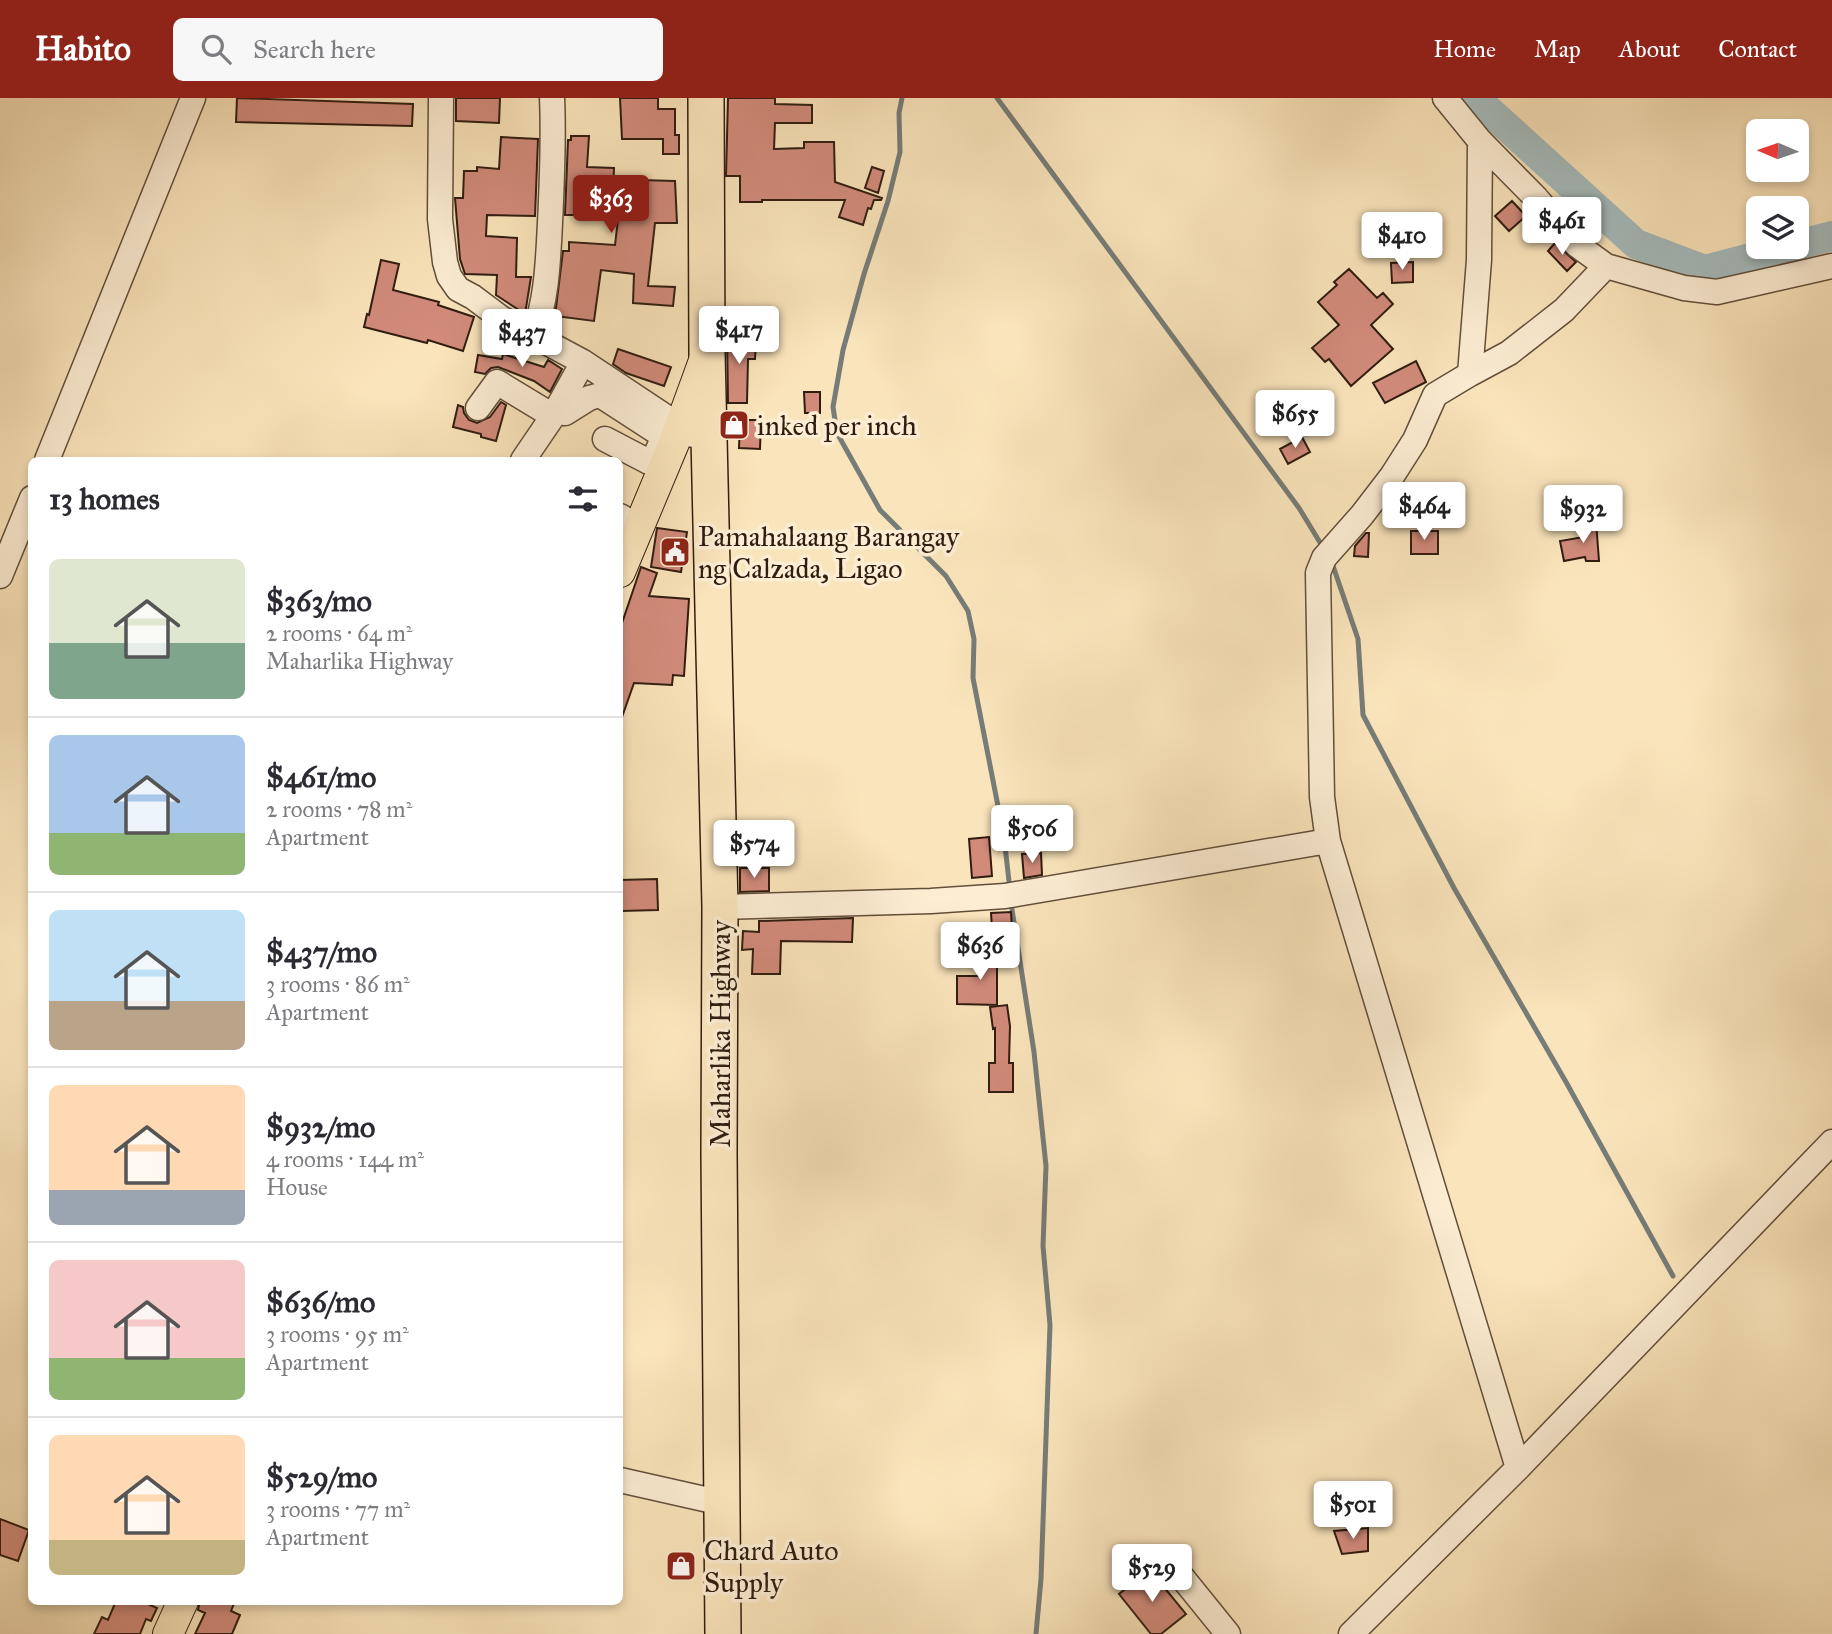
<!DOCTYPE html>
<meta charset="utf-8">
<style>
:root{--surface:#fff;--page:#f7f7f7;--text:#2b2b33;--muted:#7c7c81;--line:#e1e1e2;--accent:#8f2418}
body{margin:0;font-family:"IM FELL Great Primer",serif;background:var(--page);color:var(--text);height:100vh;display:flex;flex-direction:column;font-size:26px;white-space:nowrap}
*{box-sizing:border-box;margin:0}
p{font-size:23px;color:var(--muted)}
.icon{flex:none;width:38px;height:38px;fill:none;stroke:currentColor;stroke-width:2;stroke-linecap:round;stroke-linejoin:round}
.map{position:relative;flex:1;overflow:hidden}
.side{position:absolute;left:28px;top:359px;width:595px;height:1148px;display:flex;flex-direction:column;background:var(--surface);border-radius:10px;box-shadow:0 4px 10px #0003}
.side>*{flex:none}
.needle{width:46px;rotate:272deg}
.tools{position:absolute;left:1746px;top:21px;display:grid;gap:14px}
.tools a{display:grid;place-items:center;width:63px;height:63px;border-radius:10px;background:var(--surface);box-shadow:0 4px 10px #0003;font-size:35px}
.price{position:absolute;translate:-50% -60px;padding:0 16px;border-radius:7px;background:#fff;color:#222;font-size:23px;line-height:46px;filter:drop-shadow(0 2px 4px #0008)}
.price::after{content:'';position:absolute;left:50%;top:42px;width:21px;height:16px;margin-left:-10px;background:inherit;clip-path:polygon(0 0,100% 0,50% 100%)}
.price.active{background:var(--accent);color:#fff}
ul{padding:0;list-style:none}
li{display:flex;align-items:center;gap:21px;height:175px;padding:0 21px}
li+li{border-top:2px solid var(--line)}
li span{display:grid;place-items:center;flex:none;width:196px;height:140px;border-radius:10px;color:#555}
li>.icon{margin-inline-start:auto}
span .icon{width:84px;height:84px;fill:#fffc;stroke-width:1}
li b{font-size:30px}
h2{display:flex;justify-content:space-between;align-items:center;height:84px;padding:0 21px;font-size:30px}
header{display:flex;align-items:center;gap:42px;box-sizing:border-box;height:98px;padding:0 35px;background:var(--accent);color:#fff}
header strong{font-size:33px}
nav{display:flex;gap:38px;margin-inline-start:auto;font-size:24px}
.search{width:490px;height:63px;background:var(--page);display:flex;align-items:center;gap:18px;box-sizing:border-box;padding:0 24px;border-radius:10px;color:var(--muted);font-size:26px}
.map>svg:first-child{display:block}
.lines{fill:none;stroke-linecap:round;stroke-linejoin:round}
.stream{stroke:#767c77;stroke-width:5}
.river{stroke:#a5bbbc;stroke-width:30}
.building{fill:#d28b7b;stroke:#301d10;stroke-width:2}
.minor-casing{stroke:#624f3b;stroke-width:27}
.major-casing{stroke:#301d10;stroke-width:32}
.highway-casing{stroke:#301d10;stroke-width:38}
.minor{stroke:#fcedd3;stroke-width:24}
.major{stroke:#fae4bb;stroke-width:30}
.highway{stroke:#fae4bb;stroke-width:35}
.labels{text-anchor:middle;stroke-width:7;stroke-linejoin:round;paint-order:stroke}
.poi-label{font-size:28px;fill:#301d10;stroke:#fcedd3;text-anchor:start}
.street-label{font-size:28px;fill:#301d10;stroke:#fcedd3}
</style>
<header>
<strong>Habito</strong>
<div class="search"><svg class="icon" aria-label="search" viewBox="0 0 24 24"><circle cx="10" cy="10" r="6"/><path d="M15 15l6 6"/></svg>Search here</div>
<nav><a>Home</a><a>Map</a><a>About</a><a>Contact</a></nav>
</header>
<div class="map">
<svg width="1832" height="1536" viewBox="0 0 1832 1536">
<rect width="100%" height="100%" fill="#fae4bb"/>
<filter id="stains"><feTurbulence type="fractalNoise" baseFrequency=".00286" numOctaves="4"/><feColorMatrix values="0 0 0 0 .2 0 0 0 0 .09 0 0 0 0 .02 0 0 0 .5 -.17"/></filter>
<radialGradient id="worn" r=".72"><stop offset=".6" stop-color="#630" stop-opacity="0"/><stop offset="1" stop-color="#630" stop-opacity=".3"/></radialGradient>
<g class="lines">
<!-- stream -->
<path class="stream" d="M 902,0 L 899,15 L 900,54 L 888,103 L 864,176 L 843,252 L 833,309 L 837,335 L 880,412 L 946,478 L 968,513 L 974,541 L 973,580 L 1004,739 L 1010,792
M 997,0 L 1299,410 L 1324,451
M 1331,462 L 1358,541 L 1363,617 L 1454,790 L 1566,984 L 1673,1178
M 1011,805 L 1034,954 L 1046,1068 L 1043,1148 L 1050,1227 L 1041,1481 L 1036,1536"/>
<!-- river -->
<path class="river" d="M 1475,0 L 1636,146 L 1705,172 L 1792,149
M 1797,147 L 1832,138"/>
</g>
<!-- building -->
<path class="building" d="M 237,0 L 413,6 L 412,28 L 236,24 Z
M 456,0 L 500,0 L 499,25 L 456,23 Z
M 620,0 L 658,0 L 658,11 L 675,11 L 675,37 L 679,37 L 679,56 L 663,56 L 663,41 L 622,41 Z
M 728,0 L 775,0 L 775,6 L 812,7 L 812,25 L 775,25 L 774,51 L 804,50 L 804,44 L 834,44 L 835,84 L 882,100 L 881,102 L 874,102 L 871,111 L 868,110 L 863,127 L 839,119 L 845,102 L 762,102 L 762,104 L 740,104 L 740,78 L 726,78 Z
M 571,38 L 589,38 L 587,69 L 614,70 L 613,95 L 640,96 L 640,82 L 675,83 L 677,125 L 655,125 L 648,188 L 675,189 L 673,208 L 633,205 L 634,176 L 601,172 L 594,223 L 555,218 L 563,153 L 569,153 L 569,144 L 615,147 L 618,121 L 577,120 L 577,117 L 565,117 L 568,42 L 571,42 Z
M 501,39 L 538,41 L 535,118 L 487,117 L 486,138 L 517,140 L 516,179 L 531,179 L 525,216 L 496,197 L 497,177 L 465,176 L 460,161 L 455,100 L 463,100 L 464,73 L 477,73 L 477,69 L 499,71 Z
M 872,69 L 884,73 L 878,95 L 865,90 Z
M 1512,103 L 1526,118 L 1509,133 L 1495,118 Z
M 1555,145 L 1576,164 L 1567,173 L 1548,153 Z
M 381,162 L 399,166 L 393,192 L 439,204 L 438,207 L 474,219 L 463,253 L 428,242 L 427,245 L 364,229 L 367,216 L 369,217 Z
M 1413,164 L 1413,184 L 1392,185 L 1391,165 Z
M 1349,171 L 1377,200 L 1383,195 L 1393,206 L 1371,227 L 1393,251 L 1351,288 L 1329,261 L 1325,264 L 1312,250 L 1339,227 L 1318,204 L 1337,187 L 1334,184 Z
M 727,232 L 738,232 L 738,242 L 756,242 L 755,261 L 748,261 L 747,305 L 728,305 Z
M 618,251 L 671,269 L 664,288 L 626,275 L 613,266 Z
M 503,256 L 544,269 L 548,262 L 562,271 L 550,294 L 534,283 L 498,269 L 491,270 L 485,276 L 475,274 L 478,257 L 502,261 Z
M 1416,263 L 1426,284 L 1385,305 L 1373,285 Z
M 804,294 L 820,294 L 820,315 L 805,315 Z
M 501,304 L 506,307 L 496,343 L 481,339 L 481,336 L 453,329 L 458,307 L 463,309 L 464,315 L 469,322 L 477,325 L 490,319 Z
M 740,322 L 761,322 L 760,351 L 739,350 Z
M 1302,339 L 1310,354 L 1288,366 L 1280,351 Z
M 1596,423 L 1599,463 L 1586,463 L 1585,459 L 1564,463 L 1560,443 L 1584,439 L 1583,424 Z
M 657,430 L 687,434 L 681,474 L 651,469 Z
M 1411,433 L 1438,433 L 1438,456 L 1411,456 Z
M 1366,435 L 1369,435 L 1368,459 L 1354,458 L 1355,448 Z
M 641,469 L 657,475 L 649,498 L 689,501 L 684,578 L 673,577 L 672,587 L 634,585 L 622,619 L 620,619 L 620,531 Z
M 989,739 L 992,778 L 972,780 L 969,741 Z
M 1041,755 L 1042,777 L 1024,780 L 1022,756 Z
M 740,770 L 769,770 L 769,793 L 740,794 Z
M 657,781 L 658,812 L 621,813 L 620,782 Z
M 1011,814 L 1013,846 L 993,847 L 991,815 Z
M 853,820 L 852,844 L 781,843 L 780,876 L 752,876 L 753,851 L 742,852 L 743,833 L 759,834 L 759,823 Z
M 997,850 L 997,907 L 957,906 L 957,878 L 980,878 L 980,851 Z
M 1007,907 L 1010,928 L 1009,965 L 1013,965 L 1013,994 L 989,994 L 989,965 L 995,965 L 995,930 L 993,931 L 990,909 Z
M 0,1421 L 29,1432 L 18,1463 L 0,1457 Z
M 1368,1430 L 1368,1453 L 1342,1456 L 1334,1433 Z
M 1150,1472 L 1186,1516 L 1161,1536 L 1151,1536 L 1119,1496 Z
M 116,1503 L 141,1503 L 157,1510 L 151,1523 L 146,1521 L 140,1536 L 94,1536 L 102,1519 L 108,1522 Z
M 200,1503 L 235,1503 L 231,1513 L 240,1517 L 232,1536 L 195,1536 L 205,1515 L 198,1512 Z"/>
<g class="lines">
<!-- minor casing -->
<g class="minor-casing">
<path id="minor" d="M 441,0 L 440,121 L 445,164 L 449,178 L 458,191 L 473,199 L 501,220 L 583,264 L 693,337
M 1445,0 L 1480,43 L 1536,100 L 1577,147 L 1606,168 L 1684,190 L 1717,194 L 1832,168
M 1480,43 L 1479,162 L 1470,276 L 1509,255 L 1564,212 L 1606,168
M 533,238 C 547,203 548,163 550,125 C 552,83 554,42 552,0
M 478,310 L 497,284 L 553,318
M 565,315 L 589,300 L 600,297 L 674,345
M 605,341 L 649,364 L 653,363 L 664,338
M 47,362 L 193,0
M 523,362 L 553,318 L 583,264
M 620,418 L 638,429
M 0,478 L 32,400
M 1328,743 L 1518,1370
M 720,809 L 931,803 L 1005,798 L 1328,743 L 1322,699 L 1318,475 L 1324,460 L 1362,417 L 1392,378 L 1415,342 L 1435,297 L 1470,276
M 620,1382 L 722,1405
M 1177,1473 L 1228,1536
M 1351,1536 L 1518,1370 L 1832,1044"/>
</g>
<!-- major casing -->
<g class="major-casing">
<path id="major" d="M 620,474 L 674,345 L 705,260
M 168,1536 L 183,1503"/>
</g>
<!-- highway casing -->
<g class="highway-casing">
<path id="highway" d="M 706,0 L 707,255 L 720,809 L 719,1055 L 723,1536"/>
</g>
<!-- minor -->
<use href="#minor" class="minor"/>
<!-- major -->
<use href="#major" class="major"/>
<!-- highway -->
<use href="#highway" class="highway"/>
</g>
<!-- icons -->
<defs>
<g id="shop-square" transform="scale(1.575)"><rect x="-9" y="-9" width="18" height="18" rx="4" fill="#8f2418" stroke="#fcedd3"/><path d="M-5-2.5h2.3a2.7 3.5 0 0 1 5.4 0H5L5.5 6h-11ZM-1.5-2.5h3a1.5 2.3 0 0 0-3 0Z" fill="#fff"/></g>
<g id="civic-square" transform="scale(1.575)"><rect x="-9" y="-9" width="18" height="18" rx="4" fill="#8f2418" stroke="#fcedd3"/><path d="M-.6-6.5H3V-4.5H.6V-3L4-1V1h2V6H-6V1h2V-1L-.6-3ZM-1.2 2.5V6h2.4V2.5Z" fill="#fff"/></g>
</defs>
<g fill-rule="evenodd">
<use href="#shop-square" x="734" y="327"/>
<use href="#civic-square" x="675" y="454"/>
<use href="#shop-square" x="681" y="1468"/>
</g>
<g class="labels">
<!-- poi labels -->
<g class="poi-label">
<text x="757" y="337">inked per inch</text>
<text x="698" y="448">Pamahalaang Barangay<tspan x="698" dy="32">ng Calzada, Ligao</tspan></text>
<text x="704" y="1462">Chard Auto<tspan x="704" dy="32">Supply</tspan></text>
</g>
<!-- street labels -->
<g class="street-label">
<text transform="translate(720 936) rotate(-90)" y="10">Maharlika Highway</text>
</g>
</g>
<rect width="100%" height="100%" filter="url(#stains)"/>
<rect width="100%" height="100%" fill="url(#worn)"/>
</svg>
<div class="tools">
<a><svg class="needle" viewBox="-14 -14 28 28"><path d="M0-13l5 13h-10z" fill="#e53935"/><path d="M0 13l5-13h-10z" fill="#7c7c81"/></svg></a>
<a><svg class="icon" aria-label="layers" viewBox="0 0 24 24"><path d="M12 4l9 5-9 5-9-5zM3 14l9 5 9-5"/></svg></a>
</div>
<b class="price active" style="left:611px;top:137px">$363</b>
<b class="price" style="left:1562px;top:159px">$461</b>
<b class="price" style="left:1402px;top:174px">$410</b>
<b class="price" style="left:739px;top:268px">$417</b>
<b class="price" style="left:522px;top:271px">$437</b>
<b class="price" style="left:1295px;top:352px">$655</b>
<b class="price" style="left:1424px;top:444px">$464</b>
<b class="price" style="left:1583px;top:447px">$932</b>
<b class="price" style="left:1032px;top:767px">$506</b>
<b class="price" style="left:754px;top:782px">$574</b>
<b class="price" style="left:980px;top:884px">$636</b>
<b class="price" style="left:1353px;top:1443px">$501</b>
<b class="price" style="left:1152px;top:1506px">$529</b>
<section class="side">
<h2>13 homes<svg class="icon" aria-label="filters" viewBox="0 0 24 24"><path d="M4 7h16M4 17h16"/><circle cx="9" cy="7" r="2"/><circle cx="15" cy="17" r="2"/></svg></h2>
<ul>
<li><span style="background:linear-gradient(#dfe7d0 60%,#7fa58c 0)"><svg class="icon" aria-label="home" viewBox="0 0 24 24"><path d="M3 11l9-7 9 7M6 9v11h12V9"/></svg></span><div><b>$363/mo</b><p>2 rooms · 64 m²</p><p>Maharlika Highway</p></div></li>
<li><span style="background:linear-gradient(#a9c7e8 70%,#8fb573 0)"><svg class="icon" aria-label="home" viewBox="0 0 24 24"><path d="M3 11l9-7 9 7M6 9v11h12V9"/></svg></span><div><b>$461/mo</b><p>2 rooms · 78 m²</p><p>Apartment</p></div></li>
<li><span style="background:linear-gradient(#bfe0f5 65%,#b9a48a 0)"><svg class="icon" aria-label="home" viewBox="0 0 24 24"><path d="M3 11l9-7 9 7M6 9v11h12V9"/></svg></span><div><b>$437/mo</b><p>3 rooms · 86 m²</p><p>Apartment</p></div></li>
<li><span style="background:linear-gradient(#ffd9b3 75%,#9aa5b1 0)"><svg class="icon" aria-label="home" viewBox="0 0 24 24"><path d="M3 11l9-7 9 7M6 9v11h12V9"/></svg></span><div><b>$932/mo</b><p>4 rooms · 144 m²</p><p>House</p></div></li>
<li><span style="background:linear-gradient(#f6c9c9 70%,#8fb573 0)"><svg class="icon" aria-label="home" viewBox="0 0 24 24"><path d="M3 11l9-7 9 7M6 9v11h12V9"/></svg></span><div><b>$636/mo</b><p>3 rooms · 95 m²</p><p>Apartment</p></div></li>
<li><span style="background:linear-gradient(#ffd9b3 75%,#c2b280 0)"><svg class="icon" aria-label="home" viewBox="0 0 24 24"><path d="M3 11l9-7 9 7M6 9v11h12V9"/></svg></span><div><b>$529/mo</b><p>3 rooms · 77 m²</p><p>Apartment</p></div></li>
</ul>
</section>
</div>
